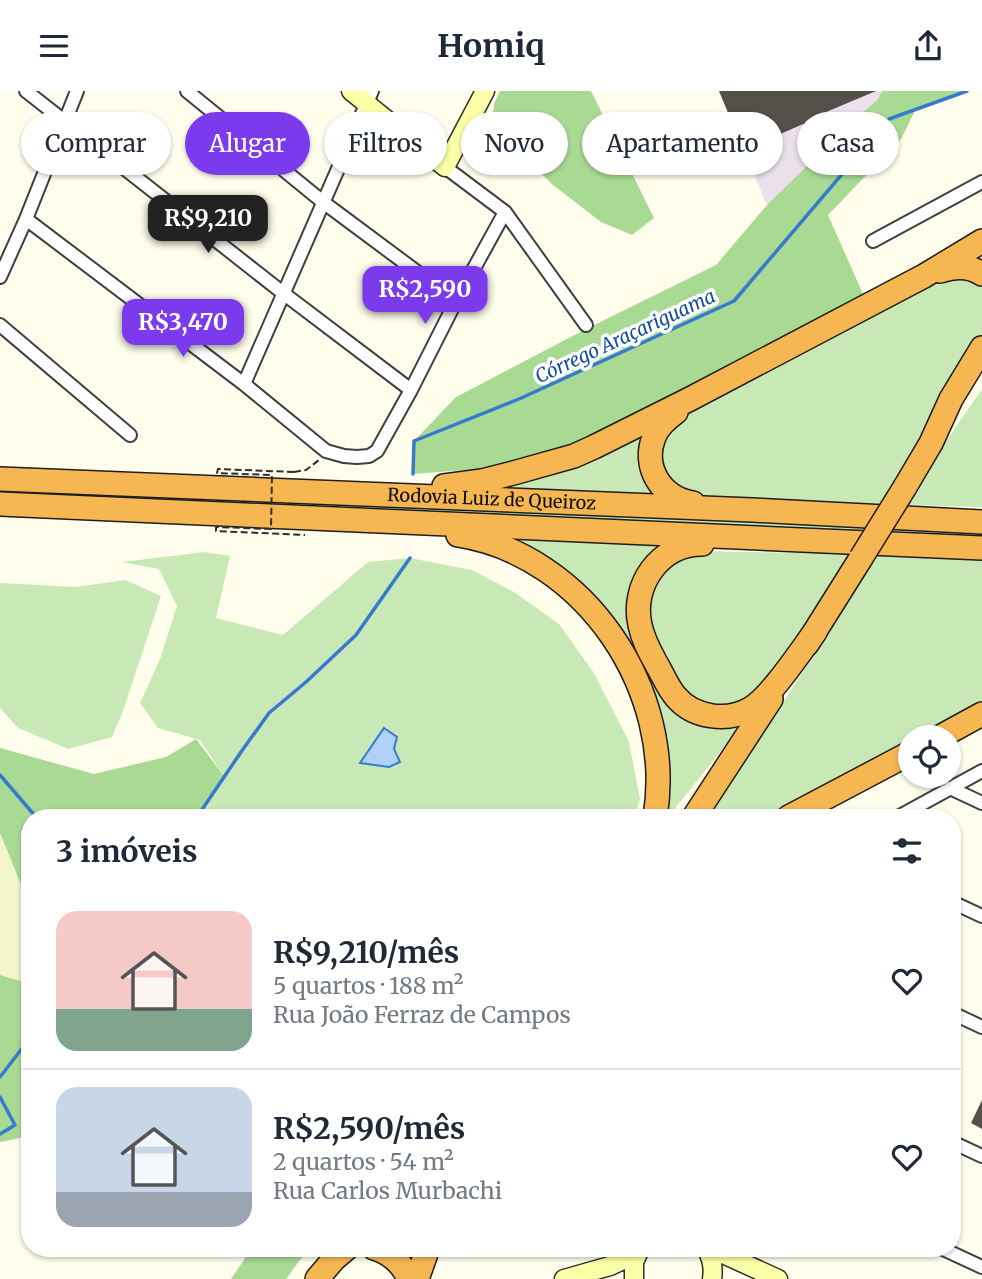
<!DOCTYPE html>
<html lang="pt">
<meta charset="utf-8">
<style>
:root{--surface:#fff;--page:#f2f2f3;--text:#1f2937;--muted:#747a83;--line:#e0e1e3;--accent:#7c3aed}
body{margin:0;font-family:Merriweather,serif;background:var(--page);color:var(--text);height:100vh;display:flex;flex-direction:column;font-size:26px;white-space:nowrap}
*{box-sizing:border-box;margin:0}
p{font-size:23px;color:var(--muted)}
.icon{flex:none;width:38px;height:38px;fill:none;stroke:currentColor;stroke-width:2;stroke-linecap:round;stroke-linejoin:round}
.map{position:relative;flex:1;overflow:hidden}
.sheet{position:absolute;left:21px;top:718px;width:940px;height:448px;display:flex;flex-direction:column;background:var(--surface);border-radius:28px;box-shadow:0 2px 5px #0004}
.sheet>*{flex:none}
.top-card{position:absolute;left:21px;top:21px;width:942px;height:63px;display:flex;gap:14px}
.buttons{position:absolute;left:898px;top:634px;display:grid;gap:14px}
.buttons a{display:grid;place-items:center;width:63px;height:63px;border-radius:50%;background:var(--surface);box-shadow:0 2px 5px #0004;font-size:35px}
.price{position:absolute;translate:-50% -60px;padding:0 16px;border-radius:14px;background:var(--accent);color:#fff;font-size:23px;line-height:46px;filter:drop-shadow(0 2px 4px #0008)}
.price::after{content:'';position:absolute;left:50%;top:42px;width:21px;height:16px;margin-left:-10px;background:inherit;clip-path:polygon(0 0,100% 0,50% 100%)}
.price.selected{background:#222;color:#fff}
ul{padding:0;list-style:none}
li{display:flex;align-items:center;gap:21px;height:175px;padding:0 35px}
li+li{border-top:2px solid var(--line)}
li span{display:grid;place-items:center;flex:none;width:196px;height:140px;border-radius:21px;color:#555}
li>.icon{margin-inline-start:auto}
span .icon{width:84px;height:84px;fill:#fffc;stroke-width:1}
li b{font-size:30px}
h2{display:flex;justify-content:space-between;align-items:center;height:84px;padding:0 35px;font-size:30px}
.tag{padding:0 24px;border-radius:32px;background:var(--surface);box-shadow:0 2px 5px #0004;font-size:24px;line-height:63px}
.tag.selected{background:var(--accent);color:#fff}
header{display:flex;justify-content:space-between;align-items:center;height:91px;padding:0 35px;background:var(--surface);font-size:32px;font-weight:700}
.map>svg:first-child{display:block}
.industrial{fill:#ebe0eb}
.farmland{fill:#f2f5cc}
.green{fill:#c8e9b5}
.forest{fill:#a9da94}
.water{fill:#b0d1f7;stroke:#367acf;stroke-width:2}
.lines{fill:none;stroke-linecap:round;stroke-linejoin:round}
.stream{stroke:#367acf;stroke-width:3.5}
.building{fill:#554f49}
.street-casing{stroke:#3f3f3f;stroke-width:16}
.secondary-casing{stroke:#2e2e2e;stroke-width:21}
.highway-casing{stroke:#1d1d1d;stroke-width:26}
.path{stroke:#2e2e2e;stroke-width:2;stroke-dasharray:7 3.5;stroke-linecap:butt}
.street{stroke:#fff;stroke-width:12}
.secondary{stroke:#fbffa7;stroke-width:18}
.highway{stroke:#f6b752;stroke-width:23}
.highway-bridge-casing{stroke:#1d1d1d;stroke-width:26;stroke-linecap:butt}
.path-bridge{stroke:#2e2e2e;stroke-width:2;stroke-dasharray:7 3.5;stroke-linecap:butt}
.highway-bridge{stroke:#f6b752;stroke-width:23}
.labels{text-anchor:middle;stroke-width:7;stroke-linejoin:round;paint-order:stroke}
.street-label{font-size:18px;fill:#0c0c0c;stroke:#fff}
.water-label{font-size:19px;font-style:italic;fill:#144d9f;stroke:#fff}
</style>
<header><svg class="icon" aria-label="menu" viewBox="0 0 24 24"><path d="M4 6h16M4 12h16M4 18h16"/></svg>Homiq<svg class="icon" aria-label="share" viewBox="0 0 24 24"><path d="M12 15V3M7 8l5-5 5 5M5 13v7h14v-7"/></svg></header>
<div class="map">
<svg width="982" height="1188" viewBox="0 0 982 1188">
<rect width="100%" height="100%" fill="#fffeec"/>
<!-- industrial -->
<path class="industrial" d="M 719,0 L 882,0 L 878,8 L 852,31 L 767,114 Z"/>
<!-- farmland -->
<path class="farmland" d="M 0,742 L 29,813 L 30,893 L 0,884 Z"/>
<!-- green -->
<path class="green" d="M 947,183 L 982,190 L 982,247 L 883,413 L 685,404 L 665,390 L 659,350 L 676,328 Z
M 982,298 L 982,416 L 908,414 L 934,368 Z
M 646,338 L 659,404 L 476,398 Z
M 0,395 L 982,436 L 982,450 L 0,406 Z
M 486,447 L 672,455 L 636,494 L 664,599 L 745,626 L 717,665 L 668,726 L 659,726 L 662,706 L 614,542 Z
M 699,460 L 851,463 L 817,513 L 758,607 L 745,617 L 693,615 L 644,539 L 655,484 L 664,474 Z
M 205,461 L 230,465 L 216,527 L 283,544 L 368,471 L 410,467 L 472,479 L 514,501 L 559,533 L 594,582 L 629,651 L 640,708 L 635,726 L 196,726 L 224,685 L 200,649 L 158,637 L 140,612 L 160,568 L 177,515 L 159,478 L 122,471 Z
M 872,464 L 982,468 L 982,616 L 926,646 L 910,646 L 910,654 L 776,726 L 709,726 L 813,565 Z
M 125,489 L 161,505 L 123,620 L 112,646 L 68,658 L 18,637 L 0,617 L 0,492 L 75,496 Z"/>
<!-- forest -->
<path class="forest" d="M 500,0 L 591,0 L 654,127 L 632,144 L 601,131 L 553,94 L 492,35 L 494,13 Z
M 882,0 L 967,0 L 916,18 L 901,48 L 828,124 L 863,203 L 690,304 L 622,337 L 516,375 L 413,383 L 414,350 L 456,306 L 588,237 L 716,174 L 767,114 L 852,31 L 878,8 Z
M 196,648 L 224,685 L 199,726 L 30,726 L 30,818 L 29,813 L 0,742 L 0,657 L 94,683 L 166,666 Z
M 0,884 L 30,893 L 30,1045 L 0,1051 Z
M 252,1157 L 309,1157 L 286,1188 L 231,1188 Z"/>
<!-- water -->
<path class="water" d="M 384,637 L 397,646 L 394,658 L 400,671 L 389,676 L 360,672 Z"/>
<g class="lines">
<!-- stream -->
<path class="stream" d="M 413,383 L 414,350 L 519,308 L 734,210 L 889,28 L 967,0
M 0,684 L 36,726
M 197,726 L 241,661 L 269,622 L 306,591 L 356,544 L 410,467
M 0,986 L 30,947
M 0,1006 L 15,1034 L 0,1043"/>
</g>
<!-- building -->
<path class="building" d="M 719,0 L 876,0 L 819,24 L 822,32 L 806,40 L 803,33 L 776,45 L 781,58 L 762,66 L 759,60 L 746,65 Z
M 982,1009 L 982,1038 L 971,1032 Z"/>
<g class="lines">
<!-- street casing -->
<g class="street-casing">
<path id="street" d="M 26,0 L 283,202 L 411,299
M 187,0 L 323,111 L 456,210
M 445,76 L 505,121 L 586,234
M 26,128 L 244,293 L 326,360 L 344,365 L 357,366 L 369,365 L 377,360 L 411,299 L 456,210 L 505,121
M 873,150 L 982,91
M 0,186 L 26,128 L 77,0
M 0,234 L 130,344
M 244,293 L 372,0
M 950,697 L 982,712
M 898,726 L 982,680
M 952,811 L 982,825
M 952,922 L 982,936
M 952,1051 L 982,1065
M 941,1157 L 982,1176"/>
</g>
<!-- secondary casing -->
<g class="secondary-casing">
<path id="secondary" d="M 351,0 L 445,76 L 485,0
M 706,1157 C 712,1167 714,1176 712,1188
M 710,1157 L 778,1188
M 564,1188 L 610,1175 L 638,1162
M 634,1188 L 634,1171 L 640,1158"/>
</g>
<!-- highway casing -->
<g class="highway-casing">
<g id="highway">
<path d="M 940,180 C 955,175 969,174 982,183"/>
<path d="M 676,321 C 667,328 658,335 654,346 C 642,376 661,407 693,412"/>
<path id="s1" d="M 0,388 L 752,419 L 982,431"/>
<path d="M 444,395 L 482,390 L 517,381 L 574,365 L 594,356 L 690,308 L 924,185 L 982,150"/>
<path d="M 905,396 L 931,352 L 951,308 L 982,257"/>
<path d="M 0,413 L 982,457"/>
<path d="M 458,444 C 586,464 676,601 655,726"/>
<path d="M 702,453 C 660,453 631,494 640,534 C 643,549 650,561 657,574 C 663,584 668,597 676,606 C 694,627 727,631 750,618 C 770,607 800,561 815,541"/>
<path d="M 807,553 L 861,467"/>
<path d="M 940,646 L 982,623"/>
<path d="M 694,726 L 771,608"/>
<path d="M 789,726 L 910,662"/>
<path d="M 374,1157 C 391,1162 402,1172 409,1188"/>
<path d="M 317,1188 L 334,1168 L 347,1157"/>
<path d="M 417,1188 L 428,1157"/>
</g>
</g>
<!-- path -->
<path class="path" d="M 294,381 L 306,379 L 319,369"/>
<!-- street -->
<use href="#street" class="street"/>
<!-- secondary -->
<use href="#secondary" class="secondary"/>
<!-- highway -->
<use href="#highway" class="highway"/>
<!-- highway-bridge casing -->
<g class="highway-bridge-casing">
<path id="highway-bridge" d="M 861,467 L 905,396"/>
</g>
<!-- path-bridge -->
<path class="path-bridge" d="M 294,381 L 218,378 L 217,382 L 272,384 L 271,438 L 216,436 L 216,440 L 305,444"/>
<!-- highway-bridge -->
<use href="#highway-bridge" class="highway-bridge"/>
</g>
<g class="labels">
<!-- street labels -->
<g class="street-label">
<text dy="6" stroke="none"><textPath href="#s1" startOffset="492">Rodovia Luiz de Queiroz</textPath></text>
</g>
<!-- water labels -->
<g class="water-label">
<text transform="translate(625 245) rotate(-25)" y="7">Córrego Araçariguama</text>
</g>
</g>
</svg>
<div class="buttons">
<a><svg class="icon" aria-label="locate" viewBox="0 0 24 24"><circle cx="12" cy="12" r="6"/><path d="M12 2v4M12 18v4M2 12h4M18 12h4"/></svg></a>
</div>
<b class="price selected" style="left:208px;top:164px">R$9,210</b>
<b class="price" style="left:425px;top:235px">R$2,590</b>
<b class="price" style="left:183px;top:268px">R$3,470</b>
<div class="top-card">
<a class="tag">Comprar</a>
<a class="tag selected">Alugar</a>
<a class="tag">Filtros</a>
<a class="tag">Novo</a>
<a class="tag">Apartamento</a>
<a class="tag">Casa</a>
</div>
<section class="sheet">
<h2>3 imóveis<svg class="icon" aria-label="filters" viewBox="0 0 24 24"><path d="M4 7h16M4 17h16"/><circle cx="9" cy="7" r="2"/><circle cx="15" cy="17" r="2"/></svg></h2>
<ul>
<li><span style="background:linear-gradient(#f6c9c9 70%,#7fa58c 0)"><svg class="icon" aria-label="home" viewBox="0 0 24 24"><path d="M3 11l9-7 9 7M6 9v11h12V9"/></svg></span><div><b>R$9,210/mês</b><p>5 quartos · 188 m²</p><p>Rua João Ferraz de Campos</p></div><svg class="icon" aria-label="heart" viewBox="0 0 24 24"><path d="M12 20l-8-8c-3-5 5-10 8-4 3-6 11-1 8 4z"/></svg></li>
<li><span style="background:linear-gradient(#c9d6e8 75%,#9aa5b1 0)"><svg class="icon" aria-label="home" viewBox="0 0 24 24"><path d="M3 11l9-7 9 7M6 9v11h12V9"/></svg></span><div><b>R$2,590/mês</b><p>2 quartos · 54 m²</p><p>Rua Carlos Murbachi</p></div><svg class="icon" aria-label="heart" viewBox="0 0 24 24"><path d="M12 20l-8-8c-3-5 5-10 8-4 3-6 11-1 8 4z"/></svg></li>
</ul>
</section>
</div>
